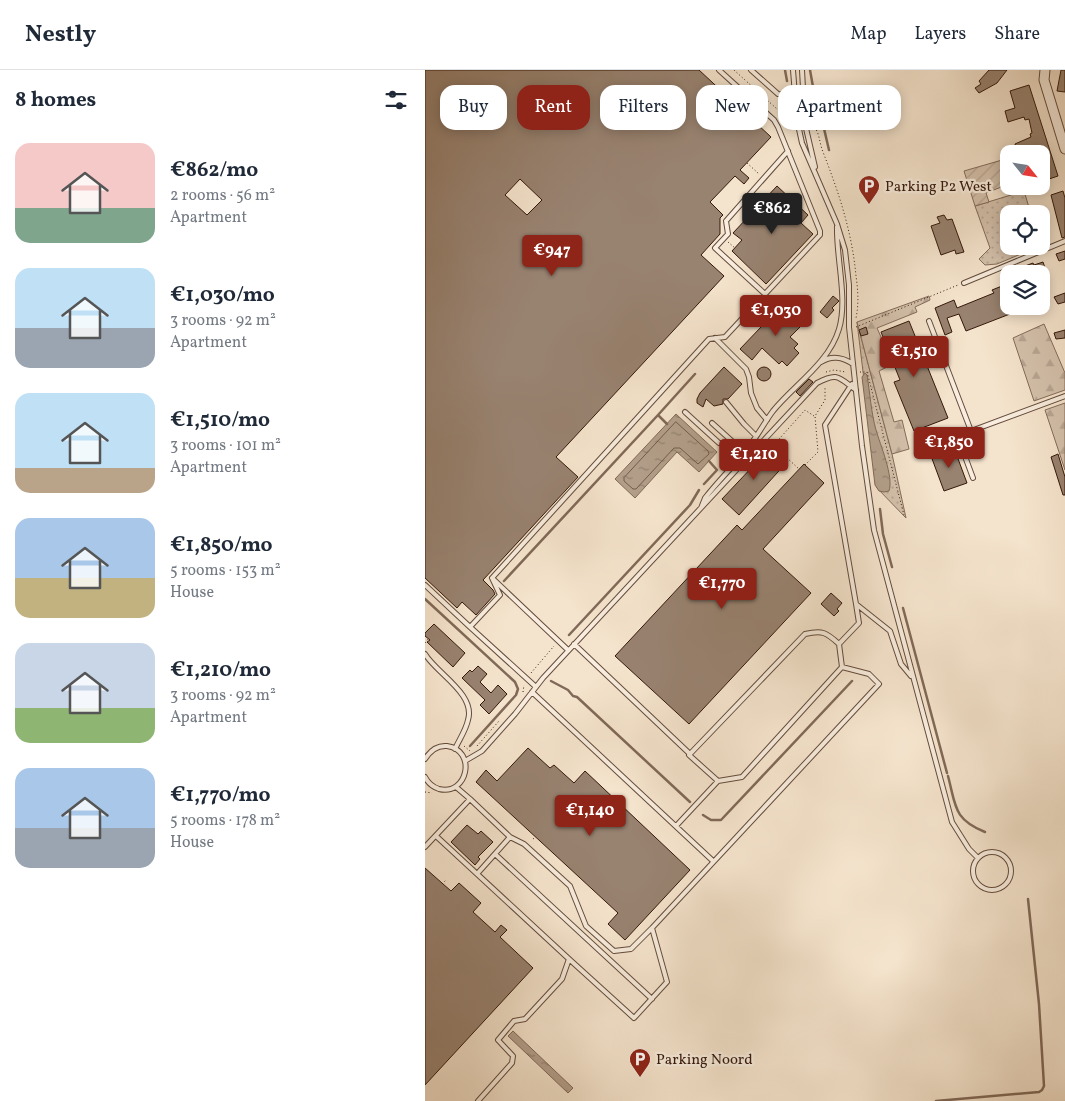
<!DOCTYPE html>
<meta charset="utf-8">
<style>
:root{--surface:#fff;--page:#f2f2f3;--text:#1f2937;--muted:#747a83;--line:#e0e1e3;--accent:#8f2418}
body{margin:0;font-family:Vollkorn,serif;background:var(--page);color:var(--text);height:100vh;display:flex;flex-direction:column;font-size:19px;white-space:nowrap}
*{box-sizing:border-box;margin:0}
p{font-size:16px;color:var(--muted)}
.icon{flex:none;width:28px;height:28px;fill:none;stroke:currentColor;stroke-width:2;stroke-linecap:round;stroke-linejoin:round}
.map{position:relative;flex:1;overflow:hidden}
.side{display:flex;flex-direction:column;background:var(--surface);width:425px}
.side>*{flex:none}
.guide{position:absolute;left:15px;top:15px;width:475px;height:45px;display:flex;gap:10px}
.needle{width:32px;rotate:120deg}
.buttons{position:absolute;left:575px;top:75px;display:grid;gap:10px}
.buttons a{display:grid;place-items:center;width:50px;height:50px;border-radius:10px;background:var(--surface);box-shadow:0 2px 12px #0003;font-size:25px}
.price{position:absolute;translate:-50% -42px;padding:0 11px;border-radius:5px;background:var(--accent);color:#fff;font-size:16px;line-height:32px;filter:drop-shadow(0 1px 2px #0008)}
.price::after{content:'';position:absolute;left:50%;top:30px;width:15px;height:11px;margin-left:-8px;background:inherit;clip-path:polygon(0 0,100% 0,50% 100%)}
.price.on{background:#222;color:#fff}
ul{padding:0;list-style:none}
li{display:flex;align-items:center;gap:15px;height:125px;padding:0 15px}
li span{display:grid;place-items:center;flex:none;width:140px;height:100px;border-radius:15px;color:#555}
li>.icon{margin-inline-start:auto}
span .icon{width:60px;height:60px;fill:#fffc;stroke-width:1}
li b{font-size:21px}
h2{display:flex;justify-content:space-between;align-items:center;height:60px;padding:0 15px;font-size:21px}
.pill{padding:0 18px;border-radius:15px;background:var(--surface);box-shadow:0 2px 12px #0003;font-size:18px;line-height:45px}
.pill.on{background:var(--accent);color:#fff}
header{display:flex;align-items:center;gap:30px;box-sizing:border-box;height:70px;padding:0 25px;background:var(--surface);border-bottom:1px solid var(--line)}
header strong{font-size:24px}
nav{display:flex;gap:28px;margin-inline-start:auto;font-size:18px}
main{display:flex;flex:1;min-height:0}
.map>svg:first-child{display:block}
.grass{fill:url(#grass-dots);stroke:#846c5c}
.forest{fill:url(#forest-firs);stroke:#846c5c}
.garden{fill:url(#garden-furrows);stroke:#846c5c}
.water{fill:url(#water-ripples);stroke:#806958}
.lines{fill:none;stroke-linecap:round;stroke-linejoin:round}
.shore{stroke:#745c4b;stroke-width:1}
.stream{stroke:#806958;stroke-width:2.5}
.building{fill:#988270;stroke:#34180b;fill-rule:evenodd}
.service-casing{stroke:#644b3c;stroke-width:6}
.tertiary-casing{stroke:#644b3c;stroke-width:11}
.path{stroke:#34180b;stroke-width:1;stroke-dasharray:1 2.5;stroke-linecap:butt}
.service{stroke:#f8edde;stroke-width:4}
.tertiary{stroke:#f8edde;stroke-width:9}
.labels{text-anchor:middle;stroke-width:4.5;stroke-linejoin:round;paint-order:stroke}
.poi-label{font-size:15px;fill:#34180b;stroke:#f8edde;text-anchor:start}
</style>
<header>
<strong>Nestly</strong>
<nav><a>Map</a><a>Layers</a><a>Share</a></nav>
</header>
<main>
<section class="side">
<h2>8 homes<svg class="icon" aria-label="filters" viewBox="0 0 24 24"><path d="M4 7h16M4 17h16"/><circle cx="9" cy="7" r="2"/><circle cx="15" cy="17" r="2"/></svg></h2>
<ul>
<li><span style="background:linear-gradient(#f6c9c9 65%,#7fa58c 0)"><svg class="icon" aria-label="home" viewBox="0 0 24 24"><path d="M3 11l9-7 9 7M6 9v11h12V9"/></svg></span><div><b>€862/mo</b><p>2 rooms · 56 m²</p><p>Apartment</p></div></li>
<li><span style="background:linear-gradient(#bfe0f5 60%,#9aa5b1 0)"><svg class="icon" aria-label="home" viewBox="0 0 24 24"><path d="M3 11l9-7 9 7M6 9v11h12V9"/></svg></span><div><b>€1,030/mo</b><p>3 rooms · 92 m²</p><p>Apartment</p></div></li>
<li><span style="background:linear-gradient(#bfe0f5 75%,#b9a48a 0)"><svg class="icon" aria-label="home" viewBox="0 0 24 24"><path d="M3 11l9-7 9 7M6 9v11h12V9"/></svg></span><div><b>€1,510/mo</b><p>3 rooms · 101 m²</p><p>Apartment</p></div></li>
<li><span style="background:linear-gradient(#a9c7e8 60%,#c2b280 0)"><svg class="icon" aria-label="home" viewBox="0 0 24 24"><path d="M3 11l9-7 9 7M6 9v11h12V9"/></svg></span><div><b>€1,850/mo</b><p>5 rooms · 153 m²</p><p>House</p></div></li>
<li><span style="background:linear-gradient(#c9d6e8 65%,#8fb573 0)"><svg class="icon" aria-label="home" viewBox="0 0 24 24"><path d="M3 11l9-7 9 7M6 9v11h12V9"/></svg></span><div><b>€1,210/mo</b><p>3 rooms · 92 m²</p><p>Apartment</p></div></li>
<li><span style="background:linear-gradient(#a9c7e8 60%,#9aa5b1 0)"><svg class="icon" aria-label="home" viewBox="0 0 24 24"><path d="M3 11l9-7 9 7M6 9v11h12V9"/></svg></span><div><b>€1,770/mo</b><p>5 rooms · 178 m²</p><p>House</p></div></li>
</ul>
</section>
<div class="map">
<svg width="640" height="1031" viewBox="0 0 640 1031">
<defs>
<pattern id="grass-dots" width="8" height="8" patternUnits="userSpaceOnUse" patternTransform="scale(1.25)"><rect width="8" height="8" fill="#d4c1ac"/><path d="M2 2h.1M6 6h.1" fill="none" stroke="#b7a593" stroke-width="1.8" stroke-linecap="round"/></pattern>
<pattern id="forest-firs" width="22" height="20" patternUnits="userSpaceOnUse" patternTransform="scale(1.25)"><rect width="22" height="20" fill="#d4c1ac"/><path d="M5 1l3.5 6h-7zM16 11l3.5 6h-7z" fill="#b7a593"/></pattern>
<pattern id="garden-furrows" width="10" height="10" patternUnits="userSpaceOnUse" patternTransform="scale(1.25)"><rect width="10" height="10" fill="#d4c1ac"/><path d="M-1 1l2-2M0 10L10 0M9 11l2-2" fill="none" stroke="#b7a593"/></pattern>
<pattern id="water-ripples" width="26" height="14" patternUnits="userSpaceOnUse" patternTransform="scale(1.25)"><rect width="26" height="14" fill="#b39f8b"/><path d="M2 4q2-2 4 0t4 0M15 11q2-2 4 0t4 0" fill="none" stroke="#928170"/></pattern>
</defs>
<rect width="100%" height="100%" fill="#f5e4cd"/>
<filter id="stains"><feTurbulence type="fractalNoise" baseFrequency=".004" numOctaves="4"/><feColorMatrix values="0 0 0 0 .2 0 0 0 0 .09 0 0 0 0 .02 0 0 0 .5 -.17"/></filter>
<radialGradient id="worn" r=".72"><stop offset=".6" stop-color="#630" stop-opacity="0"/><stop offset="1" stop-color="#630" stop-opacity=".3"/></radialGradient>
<!-- grass -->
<path class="grass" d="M 599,121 L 606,144 L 584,144 L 584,176 L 615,176 L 572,194 L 560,195 L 554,189 L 565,178 L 550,136 Z
M 432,252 L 467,384 L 481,448 L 452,418 Z"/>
<!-- forest -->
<path class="forest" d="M 504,226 L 505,230 L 490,237 L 492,242 L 452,258 L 468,294 L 454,301 L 469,352 L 477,350 L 484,379 L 467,384 L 432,252 Z
M 619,254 L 640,303 L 640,320 L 609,331 L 588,268 Z
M 640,333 L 640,400 L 620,340 Z"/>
<!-- garden -->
<path class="garden" d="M 584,88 L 584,114 L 561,123 L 564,132 L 550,136 L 539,101 Z"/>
<!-- water -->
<path class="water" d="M 440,303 L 442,305 C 445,323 446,342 451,360 C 455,374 469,407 464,421 L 459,422 L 454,421 L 450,415 L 437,307 Z
M 251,344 L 292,382 L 274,402 L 252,382 L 210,428 L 190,409 Z
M 88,961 L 148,1018 L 143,1023 L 83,966 Z"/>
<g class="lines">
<!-- shore -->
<path class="shore" d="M 251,352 L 283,381 L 284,384 L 273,394 L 255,378 L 249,378 L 211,419 L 208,419 L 199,411 L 199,408 Z"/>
<!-- stream -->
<path class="stream" d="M 360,0 L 362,11
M 385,0 L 390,28
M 397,50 L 404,80
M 233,345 L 270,304
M 279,414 L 292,400 L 284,391
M 455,439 L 458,464 L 467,497
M 79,511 L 233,345 L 242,354
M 0,529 L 90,612 L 93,619 L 91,625 L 45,676
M 478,538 L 522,703
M 144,565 L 265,435 L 274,420
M 126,611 L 143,620 L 148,626 L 152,627 L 265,732
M 523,706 C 531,736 528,749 560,762
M 278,745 L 286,750 L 296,750 L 427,611
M 511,1031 L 614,1022 L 617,1020 L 619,1016 L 614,934 L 603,829"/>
</g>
<!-- building -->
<path class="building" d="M 0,0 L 274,0 L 346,67 L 315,100 L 324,108 L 319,114 L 310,106 L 285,132 L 298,145 L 295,148 L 295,164 L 276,185 L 299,206 L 131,387 L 153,407 L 58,510 L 68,520 L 70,524 L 51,545 L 37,532 L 32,538 L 0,508 ZM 95,109 L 117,130 L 102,145 L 80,125 Z
M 564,0 L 582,0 L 572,13 L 554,23 L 550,18 L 556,14 L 554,11 Z
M 636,0 L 640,0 L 640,22 L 632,21 Z
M 604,15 L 633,106 L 618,111 L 616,106 L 616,81 L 606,84 L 605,82 L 593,84 L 590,74 L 606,67 L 605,64 L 607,63 L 604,49 L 600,50 L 599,47 L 583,52 L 580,41 L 590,38 L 585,21 Z
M 352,116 L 383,145 L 376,153 L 388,164 L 341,214 L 307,181 L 317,170 L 308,163 Z
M 638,121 L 640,128 L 640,167 L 637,168 L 626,125 Z
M 519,145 L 522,150 L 527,149 L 539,182 L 531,184 L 530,180 L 516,185 L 506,156 L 515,153 L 512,147 Z
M 640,181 L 640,189 L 634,191 L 631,184 Z
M 618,192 L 622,204 L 588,204 L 601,198 L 600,196 L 608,193 L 609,195 Z
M 577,216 L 578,218 L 584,216 L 584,236 L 603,237 L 541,261 L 534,244 L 522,248 L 527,262 L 520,265 L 510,238 L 529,230 L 532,238 L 569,223 L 567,220 Z
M 640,223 L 640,232 L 633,234 L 629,227 Z
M 408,226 L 414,231 L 407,238 L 409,240 L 402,248 L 395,242 Z
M 358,234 L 379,253 L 365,267 L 373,274 L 369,278 L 374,283 L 362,296 L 357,291 L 354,294 L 337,278 L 327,290 L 315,279 Z
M 484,251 L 523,348 L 489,361 L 469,312 L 475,310 L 456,262 Z
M 441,257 L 443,264 L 436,266 L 434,260 Z
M 640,260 L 640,268 L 631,269 L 629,263 Z
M332 304a7 7 0 1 1 14 0a7 7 0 1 1-14 0Z
M 299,297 L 317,314 L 303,329 L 298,329 L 298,334 L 289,336 L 281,329 L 278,337 L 272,333 L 272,329 L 275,323 Z
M 384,309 L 388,312 L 375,326 L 371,322 Z
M 346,377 L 362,392 L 314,445 L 297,429 Z
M 529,378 L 542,413 L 519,421 L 506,386 Z
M 633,384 L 640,407 L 640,425 L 638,425 L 626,387 Z
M 379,394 L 399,413 L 338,479 L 386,523 L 264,654 L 190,586 L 312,455 L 317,460 Z
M 406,523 L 417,533 L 412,539 L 414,541 L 409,546 L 396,534 Z
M 9,554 L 40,583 L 28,597 L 2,572 L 5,570 L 0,566 L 0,563 Z
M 53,596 L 62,604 L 55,612 L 66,623 L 73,615 L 82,624 L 64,644 L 55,635 L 60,630 L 37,608 L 45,600 L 47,602 Z
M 103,678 L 125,698 L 129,695 L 149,713 L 160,701 L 265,800 L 200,870 L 183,854 L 193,843 L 51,712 L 61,700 L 72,711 Z
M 42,755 L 53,764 L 56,761 L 68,772 L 53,787 L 55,789 L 50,795 L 26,772 Z
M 0,798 L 26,821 L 34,813 L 56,833 L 48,842 L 70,862 L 76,855 L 82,860 L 75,867 L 108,898 L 0,1015 Z"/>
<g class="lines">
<!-- service casing -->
<g class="service-casing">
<path id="service" d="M 326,0 L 353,24 L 370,27
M 368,0 L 372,50 L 377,73 L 412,154 L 420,180 L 424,215 L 424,257 L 437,376 L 449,460 L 527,752 L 544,779 L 553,788
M 377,0 L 380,54 L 390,97
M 539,213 L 640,171
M 340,224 L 290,178 L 303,164 L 301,151 L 363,81
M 504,251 L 546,361 L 640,326
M 290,268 L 321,299 L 324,307 L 326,323 L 332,338 L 342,350
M 396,292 C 407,285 417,287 428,294
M 427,314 L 400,355 L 431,534 L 465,561 L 476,594 L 486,606
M 301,332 L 319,354 L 331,366
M 260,342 L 294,373 L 309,373
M 287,353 L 319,382
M 546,361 L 532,365 L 548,408
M 276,438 L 280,428 C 293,411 309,396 322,379 C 332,367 339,353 348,341 C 369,315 404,293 414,259 C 423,229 411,188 412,156
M 67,508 L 284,269 L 300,267 L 395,165 L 395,161 L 353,57 L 349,50 L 294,0
M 0,515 L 45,557 L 75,525 L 67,508 L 143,580
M 45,557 L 111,617
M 149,574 L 265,684
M 414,574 L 417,597 L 317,707 L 293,711 L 264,685 L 380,564 C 397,560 401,562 414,574 L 434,553 L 431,534
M 0,584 C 11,603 51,624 43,650 C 41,660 34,670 30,679
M 107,622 L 288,791
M 0,689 C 5,681 12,675 22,676 C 52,680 43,726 14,719 C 8,717 3,713 0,707
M 40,691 L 57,681 L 90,644 L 118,608 L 392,313 C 413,302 413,307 431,320
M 45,729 L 85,767 L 52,804
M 251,756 L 293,711
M 11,766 L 144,889 L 137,909 L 100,949 L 89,951 L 73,970 L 88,986 L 87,993 L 53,1031
M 85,767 L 99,774 L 145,816 L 161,856 L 189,881 L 206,879 L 227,858
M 0,777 L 45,729 L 31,717
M548 801a19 19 0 1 1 38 0a19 19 0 1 1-38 0Z
M 70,784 L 227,929
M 144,889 L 209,948 L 242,912 L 227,858 L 454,614 L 444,604 L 417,597"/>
</g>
<!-- tertiary casing -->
<g class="tertiary-casing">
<path id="tertiary" d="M 620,0 L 619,10 L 640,79"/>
</g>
<!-- path -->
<path class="path" d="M 309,0 L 363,49 L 358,53
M 360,31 L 363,49 L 366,52
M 400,43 L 387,54 C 395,62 394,72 398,82 C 414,123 427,162 431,206 C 433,220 434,234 431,248
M 322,93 L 334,104
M 303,172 L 310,178
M 431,257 L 533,215
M 401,302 L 409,300 L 421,302
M 435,302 L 442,302 L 479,445
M 349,376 L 374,399
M 347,377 L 380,340 L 389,346
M 380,395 L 393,382 L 390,346 L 400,330 L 400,317
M 0,573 L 3,569
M 106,603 L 129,576
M 98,622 L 99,615
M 39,676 L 45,681
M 52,676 L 74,651
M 0,722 L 7,723
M 108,769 L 111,767
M 17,814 L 21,810"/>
<!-- service -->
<use href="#service" class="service"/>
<!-- tertiary -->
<use href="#tertiary" class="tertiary"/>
</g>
<!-- icons -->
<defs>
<g id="parking-pin" transform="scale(1.125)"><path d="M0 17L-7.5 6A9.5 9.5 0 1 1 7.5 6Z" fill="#8f2418" stroke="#f8edde"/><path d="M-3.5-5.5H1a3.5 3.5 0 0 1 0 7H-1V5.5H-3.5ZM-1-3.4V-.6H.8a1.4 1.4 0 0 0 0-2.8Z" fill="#fff"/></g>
</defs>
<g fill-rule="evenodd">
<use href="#parking-pin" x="444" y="116"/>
<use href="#parking-pin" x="215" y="989"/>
</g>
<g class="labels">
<!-- poi labels -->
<g class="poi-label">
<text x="460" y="121">Parking P2 West</text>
<text x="231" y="994">Parking Noord</text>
</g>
</g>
<rect width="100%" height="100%" filter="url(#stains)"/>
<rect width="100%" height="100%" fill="url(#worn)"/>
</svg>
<div class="buttons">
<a><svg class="needle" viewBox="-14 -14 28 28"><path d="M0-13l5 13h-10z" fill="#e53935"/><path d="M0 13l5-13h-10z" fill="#747a83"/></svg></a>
<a><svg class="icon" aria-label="locate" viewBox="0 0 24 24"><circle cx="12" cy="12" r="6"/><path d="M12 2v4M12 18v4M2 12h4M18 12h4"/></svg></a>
<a><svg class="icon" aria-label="layers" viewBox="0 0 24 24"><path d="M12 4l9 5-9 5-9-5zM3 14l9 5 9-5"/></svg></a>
</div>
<b class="price on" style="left:347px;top:165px">€862</b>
<b class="price" style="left:127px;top:207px">€947</b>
<b class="price" style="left:351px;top:267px">€1,030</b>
<b class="price" style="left:489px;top:308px">€1,510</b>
<b class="price" style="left:524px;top:399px">€1,850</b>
<b class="price" style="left:329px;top:411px">€1,210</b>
<b class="price" style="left:297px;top:540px">€1,770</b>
<b class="price" style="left:165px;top:767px">€1,140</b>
<div class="guide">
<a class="pill">Buy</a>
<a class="pill on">Rent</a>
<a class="pill">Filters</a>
<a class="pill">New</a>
<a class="pill">Apartment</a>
</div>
</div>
</main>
